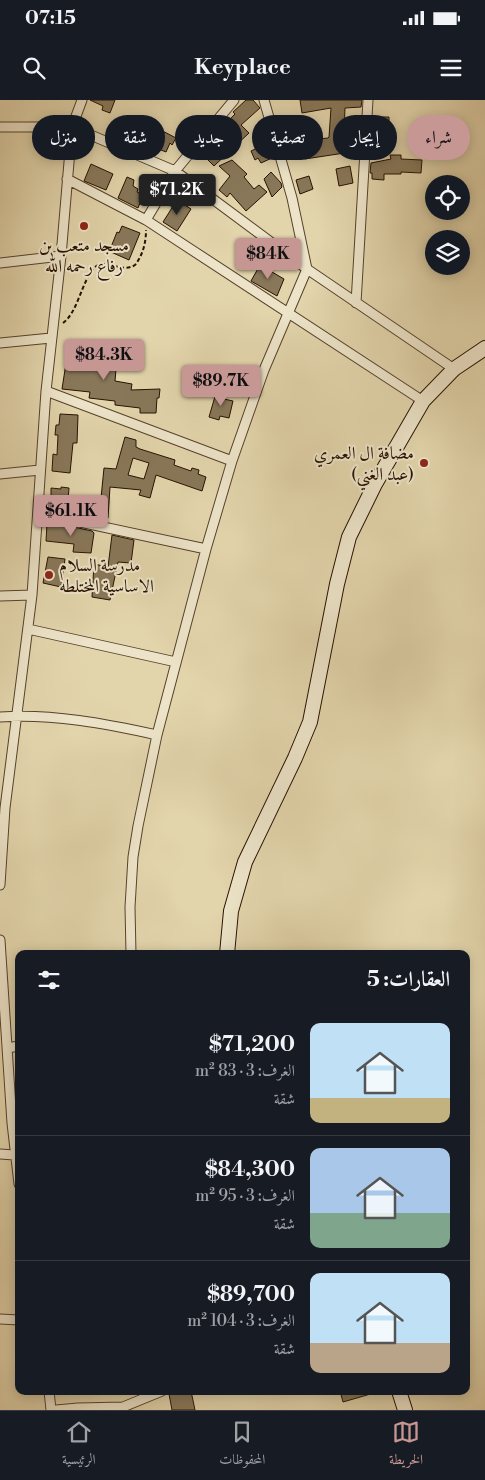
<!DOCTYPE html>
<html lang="ar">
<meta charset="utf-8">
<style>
:root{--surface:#171b24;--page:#242831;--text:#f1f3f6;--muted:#9ea1a6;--line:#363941;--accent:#c59692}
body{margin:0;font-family:"Libre Bodoni",Amiri,serif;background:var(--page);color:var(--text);direction:rtl;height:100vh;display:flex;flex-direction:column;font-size:19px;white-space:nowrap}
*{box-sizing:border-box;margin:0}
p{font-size:16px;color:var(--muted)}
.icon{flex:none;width:28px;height:28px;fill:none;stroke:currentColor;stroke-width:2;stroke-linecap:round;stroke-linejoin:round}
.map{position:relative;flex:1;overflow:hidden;direction:ltr}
.side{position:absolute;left:15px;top:850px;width:455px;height:445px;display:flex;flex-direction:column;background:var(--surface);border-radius:10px;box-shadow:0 2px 12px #0003;direction:rtl}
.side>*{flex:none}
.hud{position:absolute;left:15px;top:15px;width:455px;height:45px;direction:rtl;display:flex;gap:10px}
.controls{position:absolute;left:425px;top:75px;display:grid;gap:10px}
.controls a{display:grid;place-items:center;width:45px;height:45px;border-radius:50%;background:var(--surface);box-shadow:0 2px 12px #0003;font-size:25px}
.price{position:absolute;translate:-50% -42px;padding:0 11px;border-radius:5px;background:var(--accent);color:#111;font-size:16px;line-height:32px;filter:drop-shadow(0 1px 2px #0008)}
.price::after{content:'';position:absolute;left:50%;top:30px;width:15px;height:11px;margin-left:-8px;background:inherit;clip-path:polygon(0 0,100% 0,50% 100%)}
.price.active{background:#222;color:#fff}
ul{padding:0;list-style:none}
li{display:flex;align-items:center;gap:15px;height:125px;padding:0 20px}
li+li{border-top:1px solid var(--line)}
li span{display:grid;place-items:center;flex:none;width:140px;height:100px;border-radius:10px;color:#555}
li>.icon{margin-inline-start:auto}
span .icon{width:60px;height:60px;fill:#fffc;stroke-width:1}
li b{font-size:21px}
h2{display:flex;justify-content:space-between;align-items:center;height:60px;padding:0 20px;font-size:21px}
.tag{padding:0 18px;border-radius:22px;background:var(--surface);box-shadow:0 2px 12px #0003;font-size:18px;line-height:45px}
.tag.active{background:var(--accent);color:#111}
.status{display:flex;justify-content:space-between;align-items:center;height:35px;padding:0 25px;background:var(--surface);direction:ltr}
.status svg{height:14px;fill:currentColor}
header{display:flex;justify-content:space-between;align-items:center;height:65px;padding:0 20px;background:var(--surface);font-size:22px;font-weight:700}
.menu{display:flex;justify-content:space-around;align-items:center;height:70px;border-top:1px solid var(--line);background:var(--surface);font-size:14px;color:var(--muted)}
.menu a{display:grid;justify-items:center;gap:2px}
.menu .active{color:var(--accent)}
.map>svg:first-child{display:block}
.building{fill:#887759;stroke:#271200;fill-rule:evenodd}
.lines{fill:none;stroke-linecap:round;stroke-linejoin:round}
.street-casing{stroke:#56422b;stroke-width:11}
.secondary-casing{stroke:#271200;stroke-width:16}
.path{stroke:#271200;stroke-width:2;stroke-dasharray:4 2.5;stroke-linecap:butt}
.street{stroke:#ece3c8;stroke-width:9}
.secondary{stroke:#ece3c8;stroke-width:14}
.poi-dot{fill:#8f2418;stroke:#ece3c8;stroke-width:2}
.labels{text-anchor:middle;stroke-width:4;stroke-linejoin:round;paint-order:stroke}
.poi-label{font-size:18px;fill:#271200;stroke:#ece3c8}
</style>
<div class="status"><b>07:15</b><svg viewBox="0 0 49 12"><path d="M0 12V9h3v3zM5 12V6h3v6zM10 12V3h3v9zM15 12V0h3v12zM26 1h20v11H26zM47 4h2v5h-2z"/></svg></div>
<header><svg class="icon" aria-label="menu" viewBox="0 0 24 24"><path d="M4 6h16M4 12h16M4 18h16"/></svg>Keyplace<svg class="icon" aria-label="search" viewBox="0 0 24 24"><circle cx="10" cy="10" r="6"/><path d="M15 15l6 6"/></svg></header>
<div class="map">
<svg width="485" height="1310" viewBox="0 0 485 1310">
<rect width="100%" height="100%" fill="#e2d4ab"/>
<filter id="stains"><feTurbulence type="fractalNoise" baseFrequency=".004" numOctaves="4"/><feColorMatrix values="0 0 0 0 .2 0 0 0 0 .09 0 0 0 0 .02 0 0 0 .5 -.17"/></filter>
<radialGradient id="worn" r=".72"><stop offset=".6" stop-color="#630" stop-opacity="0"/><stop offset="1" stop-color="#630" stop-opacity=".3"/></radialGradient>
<!-- building -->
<path class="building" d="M 90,0 L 115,0 L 110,13 L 102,10 L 103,6 Z
M 246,0 L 253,0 L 260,8 L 241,25 L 249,33 L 214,66 L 204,56 L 212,48 L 207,43 L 235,14 L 233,12 Z
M 300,0 L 362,0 L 361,7 L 345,8 L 344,35 L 348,34 L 351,52 L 305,59 L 303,48 L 309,47 L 308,40 L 328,38 L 329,37 L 331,8 L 302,13 Z
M 304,16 L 304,33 L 291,34 L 283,21 Z
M 375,17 L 389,17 L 389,29 L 374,28 Z
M 153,26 L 176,38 L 172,45 L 170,43 L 166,52 L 144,43 Z
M 278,27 L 290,40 L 282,42 Z
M 270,42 L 274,57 L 261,63 L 258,58 L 255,60 L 251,51 Z
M 390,55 L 401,55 L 401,59 L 422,60 L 421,73 L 401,72 L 401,74 L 384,74 L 384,80 L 372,79 L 372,73 L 370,73 L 371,63 L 391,59 Z
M 232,60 L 247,74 L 244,77 L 254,89 L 259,85 L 267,92 L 246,111 L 230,93 L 227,97 L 219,90 L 230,76 L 219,66 Z
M 91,64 L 113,74 L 106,90 L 84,81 Z
M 350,66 L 353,83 L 339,86 L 336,69 Z
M 271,72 L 281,83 L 282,87 L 272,97 L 264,79 Z
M 309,76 L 313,89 L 300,94 L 296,80 Z
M 127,77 L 134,80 L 133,86 L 138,89 L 137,92 L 143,95 L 138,108 L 118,98 Z
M 177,100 L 191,109 L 177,131 L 163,122 Z
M 122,126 L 140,133 L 129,160 L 111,152 L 113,148 L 111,147 L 117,132 L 119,133 Z
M 260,165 L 284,179 L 277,196 L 251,181 Z
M 69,244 L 87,248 L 86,254 L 117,257 L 115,281 L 132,284 L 131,290 L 160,289 L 159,298 L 157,298 L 156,313 L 140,313 L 140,308 L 115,305 L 115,301 L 89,298 L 90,292 L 62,289 Z
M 216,293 L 225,295 L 224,299 L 233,301 L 229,318 L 220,316 L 219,320 L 209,317 Z
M 60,314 L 78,315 L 77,343 L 73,343 L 70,373 L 52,371 L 53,354 L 57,355 L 58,335 L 55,335 L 56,325 L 59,325 Z
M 125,337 L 136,340 L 136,347 L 140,349 L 175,360 L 174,365 L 191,371 L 192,368 L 199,370 L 198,374 L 206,377 L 202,391 L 156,375 L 150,398 L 139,395 L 141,390 L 110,387 L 108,418 L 102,418 L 101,420 L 89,417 L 90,397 L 101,398 L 104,368 L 116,369 ZM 133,358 L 149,363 L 144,379 L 128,375 Z
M 61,387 L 69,388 L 67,413 L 59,411 L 59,404 L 47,403 L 51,397 L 51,388 L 61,389 Z
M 51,422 L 92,431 L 94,433 L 91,453 L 73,452 L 74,444 L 46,441 L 47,424 L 51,424 Z
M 112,435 L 134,440 L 131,463 L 118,462 L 110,500 L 92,497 L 94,464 L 108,467 Z
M 48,457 L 65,459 L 61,487 L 43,483 Z
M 185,1291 L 191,1291 L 195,1310 L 172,1310 L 169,1294 Z
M 340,1291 L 374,1291 L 374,1293 L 343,1302 Z"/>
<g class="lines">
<!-- street casing -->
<g class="street-casing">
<path id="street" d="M 0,27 L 72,27 L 175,71 L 234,0
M 67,79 L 146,120 L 423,301
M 146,120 L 175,71 L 307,169 L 454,269
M 0,163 L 61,156
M 356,203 L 368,0
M 0,243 L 51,238
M 46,291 L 232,361
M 0,374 L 40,370
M 38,413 L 206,449
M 0,496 L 32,495
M 28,529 L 176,562
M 0,617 C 50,613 108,624 157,635
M 0,785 L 5,708 L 32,495 L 46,291 L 61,156 L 72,27 L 82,0
M 0,840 L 12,1023 L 19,1084
M 131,854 L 130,807 L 133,757 L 138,726 L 157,635 L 206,449 L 232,361 L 264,270 L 307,169 L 292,98 L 264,0
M 7,948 L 19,946
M 0,1054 L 14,1055
M 0,1219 L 19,1220
M 49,1291 L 51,1310
M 56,1310 L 78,1308 L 123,1307 L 162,1291"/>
</g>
<!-- secondary casing -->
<g class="secondary-casing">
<path id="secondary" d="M 227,854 L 231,811 L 245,762 L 295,658 L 310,622 L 337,484 L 349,437 L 375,384 L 423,301 L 454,269 L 485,248
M 399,1291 L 405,1310"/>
</g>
<!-- path -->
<path class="path" d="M 63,223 C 78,212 81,183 94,168 C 105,157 121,174 135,165 C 143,155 146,142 146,130"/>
<!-- street -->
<use href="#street" class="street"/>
<!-- secondary -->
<use href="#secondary" class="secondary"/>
</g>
<!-- markers -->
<g class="poi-dot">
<circle cx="84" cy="126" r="5"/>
<circle cx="424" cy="363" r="5"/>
<circle cx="49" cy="475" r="5"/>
</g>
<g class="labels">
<!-- poi labels -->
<g class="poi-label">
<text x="84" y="151">مسجد متعب بن<tspan x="84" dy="21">رفاع رحمه الله</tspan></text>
<text x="414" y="359" text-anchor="end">مضافة ال العمري<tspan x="414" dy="21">(عبد الغني)</tspan></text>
<text x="59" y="471" text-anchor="start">مدرسة السلام<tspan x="59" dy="21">الاساسية المختلطه</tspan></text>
</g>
</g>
<rect width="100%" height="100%" filter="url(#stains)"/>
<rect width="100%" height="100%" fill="url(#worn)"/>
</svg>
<div class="controls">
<a><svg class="icon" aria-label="locate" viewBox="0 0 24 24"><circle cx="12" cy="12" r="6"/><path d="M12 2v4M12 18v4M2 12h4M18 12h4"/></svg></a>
<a><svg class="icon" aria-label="layers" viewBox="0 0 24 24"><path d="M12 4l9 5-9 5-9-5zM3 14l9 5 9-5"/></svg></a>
</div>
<b class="price active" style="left:177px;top:116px">$71.2K</b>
<b class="price" style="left:268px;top:180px">$84K</b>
<b class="price" style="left:104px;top:281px">$84.3K</b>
<b class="price" style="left:221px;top:307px">$89.7K</b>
<b class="price" style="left:71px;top:437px">$61.1K</b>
<div class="hud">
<a class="tag active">شراء</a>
<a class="tag">إيجار</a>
<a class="tag">تصفية</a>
<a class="tag">جديد</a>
<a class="tag">شقة</a>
<a class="tag">منزل</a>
</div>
<section class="side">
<h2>العقارات: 5<svg class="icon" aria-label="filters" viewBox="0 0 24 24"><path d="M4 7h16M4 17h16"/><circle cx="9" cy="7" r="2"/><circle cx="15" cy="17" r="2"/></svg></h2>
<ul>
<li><span style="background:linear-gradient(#bfe0f5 75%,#c2b280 0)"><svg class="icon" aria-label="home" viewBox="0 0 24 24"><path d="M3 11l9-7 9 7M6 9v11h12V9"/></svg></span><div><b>$71,200</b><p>الغرف: 3 · 83 m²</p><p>شقة</p></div></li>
<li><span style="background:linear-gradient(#a9c7e8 65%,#7fa58c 0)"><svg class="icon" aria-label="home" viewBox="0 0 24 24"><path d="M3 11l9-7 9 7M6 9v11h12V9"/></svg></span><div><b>$84,300</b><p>الغرف: 3 · 95 m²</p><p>شقة</p></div></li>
<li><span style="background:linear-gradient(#bfe0f5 70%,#b9a48a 0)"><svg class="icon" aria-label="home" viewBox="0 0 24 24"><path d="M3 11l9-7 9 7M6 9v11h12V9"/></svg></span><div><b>$89,700</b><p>الغرف: 3 · 104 m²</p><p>شقة</p></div></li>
</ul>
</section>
</div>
<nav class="menu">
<a class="active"><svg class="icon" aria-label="map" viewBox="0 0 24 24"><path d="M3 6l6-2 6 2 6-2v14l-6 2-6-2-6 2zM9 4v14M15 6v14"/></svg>الخريطة</a>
<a><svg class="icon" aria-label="saved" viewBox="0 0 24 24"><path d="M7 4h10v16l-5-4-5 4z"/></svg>المحفوظات</a>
<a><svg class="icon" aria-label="home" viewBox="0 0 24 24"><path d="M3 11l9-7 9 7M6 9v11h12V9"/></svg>الرئيسية</a>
</nav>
